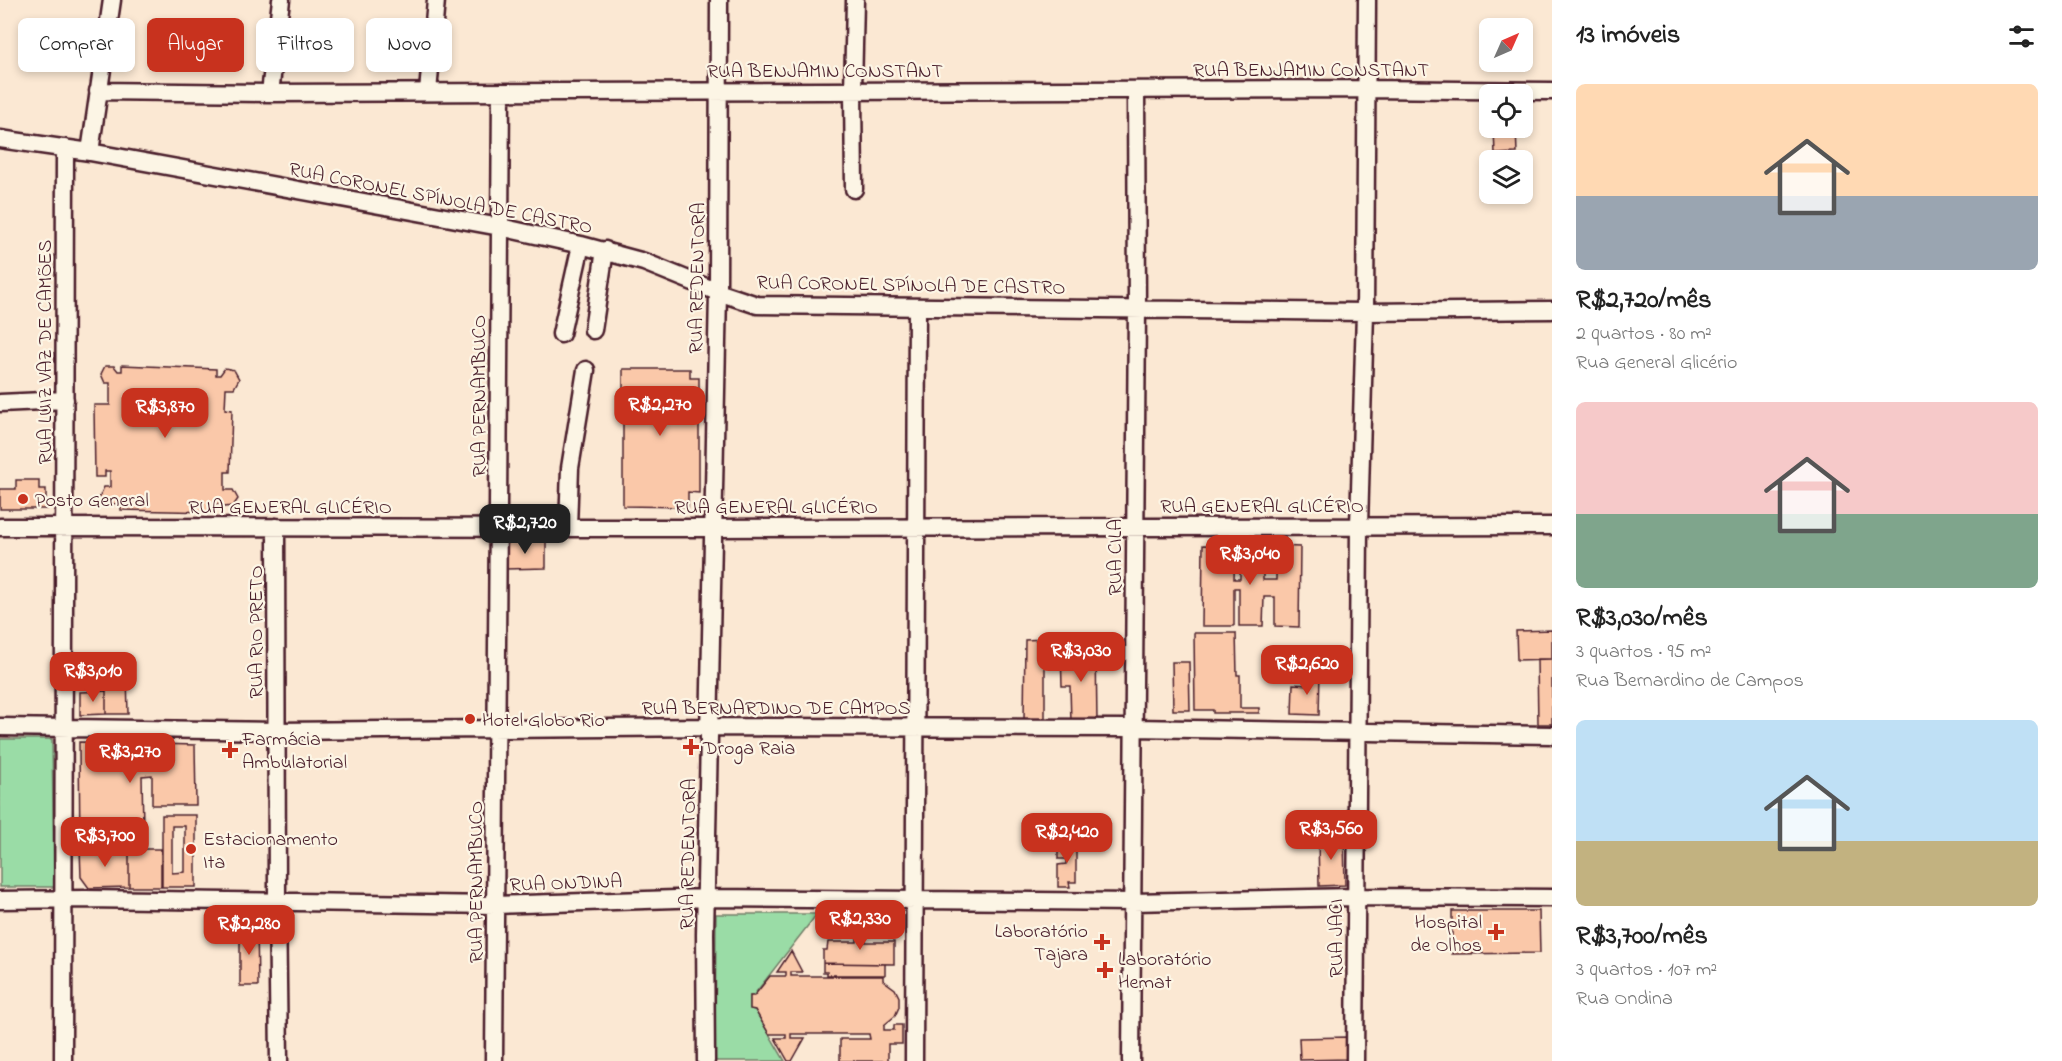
<!DOCTYPE html>
<html lang="pt">
<meta charset="utf-8">
<style>
:root{--surface:#fff;--page:#f6f6f6;--text:#222;--muted:#767676;--accent:#c8321e}
body{margin:0;font-family:"Indie Flower",sans-serif;background:var(--page);color:var(--text);height:100vh;display:flex;flex-direction:column;font-size:22px;white-space:nowrap}
*{box-sizing:border-box;margin:0}
p{font-size:20px;color:var(--muted)}
.icon{flex:none;width:33px;height:33px;fill:none;stroke:currentColor;stroke-width:2;stroke-linecap:round;stroke-linejoin:round}
.map{position:relative;flex:1;overflow:hidden}
.sheet{display:flex;flex-direction:column;background:var(--surface);width:510px}
.sheet>*{flex:none}
.top-card{position:absolute;left:18px;top:18px;width:570px;height:54px;display:flex;gap:12px}
.needle{width:39px;rotate:45deg}
.tools{position:absolute;left:1479px;top:18px;display:grid;gap:12px}
.tools a{display:grid;place-items:center;width:54px;height:54px;border-radius:9px;background:var(--surface);box-shadow:0 3px 9px #0003;font-size:30px}
.price{position:absolute;translate:-50% -51px;padding:0 14px;border-radius:12px;background:var(--accent);color:#fff;font-size:20px;line-height:39px;filter:drop-shadow(0 2px 3px #0008)}
.price::after{content:'';position:absolute;left:50%;top:36px;width:18px;height:14px;margin-left:-9px;background:inherit;clip-path:polygon(0 0,100% 0,50% 100%)}
.price.active{background:#222;color:#fff}
ul{padding:0;list-style:none}
li{display:grid;align-content:center;gap:12px;height:318px;padding:0 24px}
li span{display:grid;place-items:center;height:186px;border-radius:9px;color:#555}
li>.icon{margin-inline-start:auto}
span .icon{width:108px;height:108px;fill:#fffc;stroke-width:1}
li b{font-size:26px}
h2{display:flex;justify-content:space-between;align-items:center;height:72px;padding:0 24px;font-size:26px}
.pill{padding:0 21px;border-radius:9px;background:var(--surface);box-shadow:0 3px 9px #0003;font-size:21px;line-height:54px}
.pill.active{background:var(--accent);color:#fff}
main{display:flex;flex:1;min-height:0}
.map>svg:first-child{display:block}
.green{fill:#9adca6;stroke:#727e68;stroke-width:1.5}
.building{fill:#fac8a9;stroke:#4a1f2b;stroke-width:1.5;fill-rule:evenodd}
.lines{fill:none;stroke-linecap:round;stroke-linejoin:round}
.minor-casing{stroke:#4a1f2b;stroke-width:21}
.minor{stroke:#fcf5e5;stroke-width:16}
.poi-dot{fill:#c8321e;stroke:#fcf5e5;stroke-width:2}
.labels{text-anchor:middle;stroke-width:4.5;stroke-linejoin:round;paint-order:stroke}
.street-label{font-size:20px;fill:#4a1f2b;stroke:#fcf5e5}
.poi-label{font-size:20px;fill:#4a1f2b;stroke:#fcf5e5;text-anchor:start}
</style>
<main>
<div class="map">
<svg width="1552" height="1061" viewBox="0 0 1552 1061">
<rect width="100%" height="100%" fill="#fbe8d3"/>
<filter id="ink" filterUnits="userSpaceOnUse"><feTurbulence type="fractalNoise" baseFrequency=".0167" numOctaves="2"/><feDisplacementMap in="SourceGraphic" scale="12" xChannelSelector="R" yChannelSelector="G"/><feConvolveMatrix kernelMatrix="1 2 1 2 8 2 1 2 1" color-interpolation-filters="sRGB"/></filter>
<g filter="url(#ink)">
<!-- green -->
<path class="green" d="M 0,739 L 52,739 L 54,887 L 0,887 Z
M 716,914 L 817,914 L 753,996 L 750,996 L 750,1009 L 755,1010 L 785,1061 L 715,1061 Z"/>
<!-- building -->
<path class="building" d="M 1494,128 L 1516,128 L 1517,153 L 1495,154 Z
M 122,365 L 216,369 L 216,375 L 220,375 L 225,368 L 234,370 L 239,379 L 234,388 L 226,388 L 225,409 L 232,410 L 230,472 L 225,472 L 225,490 L 233,490 L 238,499 L 233,506 L 224,507 L 221,504 L 216,504 L 215,512 L 121,510 L 121,503 L 104,505 L 99,498 L 104,487 L 110,487 L 110,471 L 105,471 L 105,477 L 95,477 L 94,405 L 110,405 L 110,383 L 105,383 L 101,374 L 105,366 L 114,366 L 118,371 L 122,371 Z
M 623,369 L 690,369 L 690,378 L 699,378 L 699,493 L 688,492 L 688,507 L 623,506 Z
M 16,480 L 39,480 L 39,489 L 46,489 L 46,509 L 0,509 L 0,489 L 16,489 Z
M 504,541 L 546,541 L 546,568 L 505,569 Z
M 1203,545 L 1235,546 L 1234,579 L 1240,579 L 1240,546 L 1263,546 L 1263,580 L 1276,580 L 1276,546 L 1300,547 L 1299,627 L 1275,626 L 1275,597 L 1264,597 L 1263,626 L 1239,626 L 1239,588 L 1234,588 L 1234,626 L 1202,626 Z
M 1552,630 L 1552,659 L 1517,660 L 1516,631 Z
M 1194,633 L 1236,633 L 1237,675 L 1240,675 L 1240,708 L 1259,708 L 1259,713 L 1213,713 L 1213,710 L 1195,710 Z
M 1045,639 L 1045,720 L 1024,721 L 1025,640 Z
M 1061,649 L 1096,649 L 1097,723 L 1071,723 L 1070,686 L 1062,686 Z
M 1537,659 L 1552,659 L 1552,724 L 1538,724 Z
M 1172,662 L 1189,662 L 1190,710 L 1173,710 Z
M 1309,671 L 1320,671 L 1319,715 L 1292,714 L 1293,684 L 1308,685 Z
M 106,675 L 127,675 L 128,714 L 106,714 Z
M 106,691 L 106,714 L 80,715 L 80,692 Z
M 79,742 L 195,745 L 196,805 L 152,805 L 152,775 L 142,776 L 143,827 L 104,827 L 105,848 L 80,848 Z
M 162,815 L 196,815 L 196,887 L 162,887 ZM 172,826 L 185,826 L 185,872 L 172,873 Z
M 1318,836 L 1344,836 L 1345,885 L 1319,886 Z
M 1058,842 L 1076,842 L 1076,882 L 1069,882 L 1070,887 L 1058,887 L 1058,865 L 1066,864 L 1066,859 L 1058,859 Z
M 80,848 L 129,849 L 129,887 L 89,888 L 81,877 Z
M 129,849 L 161,849 L 161,887 L 129,887 Z
M 1452,911 L 1539,911 L 1540,953 L 1452,954 Z
M 240,925 L 257,925 L 258,986 L 240,986 Z
M 857,925 L 865,925 L 865,942 L 894,942 L 894,964 L 823,963 L 823,950 L 827,950 L 828,942 L 857,942 Z
M 791,951 L 802,972 L 791,972 L 791,976 L 883,976 L 883,980 L 895,989 L 899,997 L 899,1007 L 895,1016 L 884,1025 L 884,1030 L 894,1030 L 894,1025 L 902,1025 L 902,1044 L 888,1044 L 888,1061 L 840,1061 L 840,1039 L 870,1039 L 869,1034 L 791,1034 L 791,1038 L 805,1038 L 792,1061 L 788,1061 L 775,1038 L 786,1038 L 786,1034 L 769,1034 L 755,1010 L 750,1009 L 750,996 L 754,996 L 770,976 L 786,976 L 786,972 L 777,972 Z
M 823,963 L 885,964 L 885,975 L 827,975 L 827,972 L 823,972 Z
M 1349,1037 L 1349,1059 L 1300,1060 L 1299,1038 Z"/>
<g class="lines">
<!-- minor casing -->
<g class="minor-casing">
<path id="minor" d="M 98,91 L 270,93 L 1365,89 L 1552,91
M 428,92 L 436,0
M 270,93 L 281,0
M 0,139 L 90,152 L 500,227 L 581,245 L 644,262 L 718,292 L 757,305 L 1365,312 L 1552,310
M 90,152 L 112,0
M 854,189 L 853,91 L 855,0
M 593,330 L 605,250
M 561,334 L 581,245
M 0,403 L 65,400
M 0,527 L 712,528 L 1552,526
M 276,527 L 277,901 L 279,1061
M 568,528 L 570,468 L 586,370
M 0,727 L 276,731 L 711,727 L 1134,728 L 1552,735
M 0,900 L 85,899 L 495,905 L 706,898 L 1133,902 L 1356,897 L 1552,898
M 63,1061 L 65,148
M 494,1061 L 501,92
M 706,1061 L 705,934 L 718,292 L 719,0
M 914,1061 L 917,307
M 1131,1061 L 1137,308 L 1136,90
M 1355,1061 L 1359,526 L 1365,312 L 1367,0"/>
</g>
<!-- minor -->
<use href="#minor" class="minor"/>
</g>
</g>
<!-- markers -->
<g class="poi-dot">
<circle cx="23" cy="499" r="6"/>
<circle cx="470" cy="719" r="6"/>
<path d="M688 738h6v6h6v6h-6v6h-6v-6h-6v-6h6z"/>
<path d="M227 741h6v6h6v6h-6v6h-6v-6h-6v-6h6z"/>
<circle cx="191" cy="849" r="6"/>
<path d="M1493 923h6v6h6v6h-6v6h-6v-6h-6v-6h6z"/>
<path d="M1099 933h6v6h6v6h-6v6h-6v-6h-6v-6h6z"/>
<path d="M1102 961h6v6h6v6h-6v6h-6v-6h-6v-6h6z"/>
</g>
<g class="labels">
<!-- street labels -->
<g class="street-label">
<text x="1311" y="76">RUA BENJAMIN CONSTANT</text>
<text x="825" y="77">RUA BENJAMIN CONSTANT</text>
<text transform="translate(441 197) rotate(11)" y="7">RUA CORONEL SPÍNOLA DE CASTRO</text>
<text transform="translate(696 278) rotate(-89)" y="7">RUA REDENTORA</text>
<text transform="translate(911 284) rotate(1)" y="7">RUA CORONEL SPÍNOLA DE CASTRO</text>
<text transform="translate(44 352) rotate(-90)" y="7">RUA LUIZ VAZ DE CAMÕES</text>
<text transform="translate(478 396) rotate(-90)" y="7">RUA PERNAMBUCO</text>
<text x="1262" y="512">RUA GENERAL GLICÉRIO</text>
<text x="290" y="513">RUA GENERAL GLICÉRIO</text>
<text x="776" y="513">RUA GENERAL GLICÉRIO</text>
<text transform="translate(1114 557) rotate(-90)" y="7">RUA CILA</text>
<text transform="translate(255 632) rotate(-90)" y="7">RUA RIO PRETO</text>
<text x="776" y="714">RUA BERNARDINO DE CAMPOS</text>
<text transform="translate(687 854) rotate(-89)" y="7">RUA REDENTORA</text>
<text transform="translate(475 882) rotate(-90)" y="7">RUA PERNAMBUCO</text>
<text transform="translate(566 882) rotate(-2)" y="7">RUA ONDINA</text>
<text transform="translate(1335 938) rotate(-90)" y="7">RUA JACI</text>
</g>
<!-- poi labels -->
<g class="poi-label">
<text x="35" y="506">Posto General</text>
<text x="482" y="726">Hotel Globo Rio</text>
<text x="242" y="745">Farmácia<tspan x="242" dy="23">Ambulatorial</tspan></text>
<text x="703" y="754">Droga Raia</text>
<text x="203" y="845">Estacionamento<tspan x="203" dy="23">Ita</tspan></text>
<text x="1482" y="928" text-anchor="end">Hospital<tspan x="1482" dy="23">de Olhos</tspan></text>
<text x="1088" y="937" text-anchor="end">Laboratório<tspan x="1088" dy="23">Tajara</tspan></text>
<text x="1118" y="965">Laboratório<tspan x="1118" dy="23">Hemat</tspan></text>
</g>
</g>
</svg>
<div class="tools">
<a><svg class="needle" viewBox="-14 -14 28 28"><path d="M0-13l5 13h-10z" fill="#e53935"/><path d="M0 13l5-13h-10z" fill="#767676"/></svg></a>
<a><svg class="icon" aria-label="locate" viewBox="0 0 24 24"><circle cx="12" cy="12" r="6"/><path d="M12 2v4M12 18v4M2 12h4M18 12h4"/></svg></a>
<a><svg class="icon" aria-label="layers" viewBox="0 0 24 24"><path d="M12 4l9 5-9 5-9-5zM3 14l9 5 9-5"/></svg></a>
</div>
<b class="price" style="left:660px;top:437px">R$2,270</b>
<b class="price" style="left:165px;top:439px">R$3,870</b>
<b class="price active" style="left:525px;top:555px">R$2,720</b>
<b class="price" style="left:1250px;top:586px">R$3,040</b>
<b class="price" style="left:1081px;top:683px">R$3,030</b>
<b class="price" style="left:1307px;top:696px">R$2,620</b>
<b class="price" style="left:93px;top:703px">R$3,010</b>
<b class="price" style="left:130px;top:784px">R$3,270</b>
<b class="price" style="left:1331px;top:861px">R$3,560</b>
<b class="price" style="left:1067px;top:864px">R$2,420</b>
<b class="price" style="left:105px;top:868px">R$3,700</b>
<b class="price" style="left:860px;top:951px">R$2,330</b>
<b class="price" style="left:249px;top:956px">R$2,280</b>
<div class="top-card">
<a class="pill">Comprar</a>
<a class="pill active">Alugar</a>
<a class="pill">Filtros</a>
<a class="pill">Novo</a>
</div>
</div>
<section class="sheet">
<h2>13 imóveis<svg class="icon" aria-label="filters" viewBox="0 0 24 24"><path d="M4 7h16M4 17h16"/><circle cx="9" cy="7" r="2"/><circle cx="15" cy="17" r="2"/></svg></h2>
<ul>
<li><span style="background:linear-gradient(#ffd9b3 60%,#9aa5b1 0)"><svg class="icon" aria-label="home" viewBox="0 0 24 24"><path d="M3 11l9-7 9 7M6 9v11h12V9"/></svg></span><div><b>R$2,720/mês</b><p>2 quartos · 80 m²</p><p>Rua General Glicério</p></div></li>
<li><span style="background:linear-gradient(#f6c9c9 60%,#7fa58c 0)"><svg class="icon" aria-label="home" viewBox="0 0 24 24"><path d="M3 11l9-7 9 7M6 9v11h12V9"/></svg></span><div><b>R$3,030/mês</b><p>3 quartos · 95 m²</p><p>Rua Bernardino de Campos</p></div></li>
<li><span style="background:linear-gradient(#bfe0f5 65%,#c2b280 0)"><svg class="icon" aria-label="home" viewBox="0 0 24 24"><path d="M3 11l9-7 9 7M6 9v11h12V9"/></svg></span><div><b>R$3,700/mês</b><p>3 quartos · 107 m²</p><p>Rua Ondina</p></div></li>
</ul>
</section>
</main>
